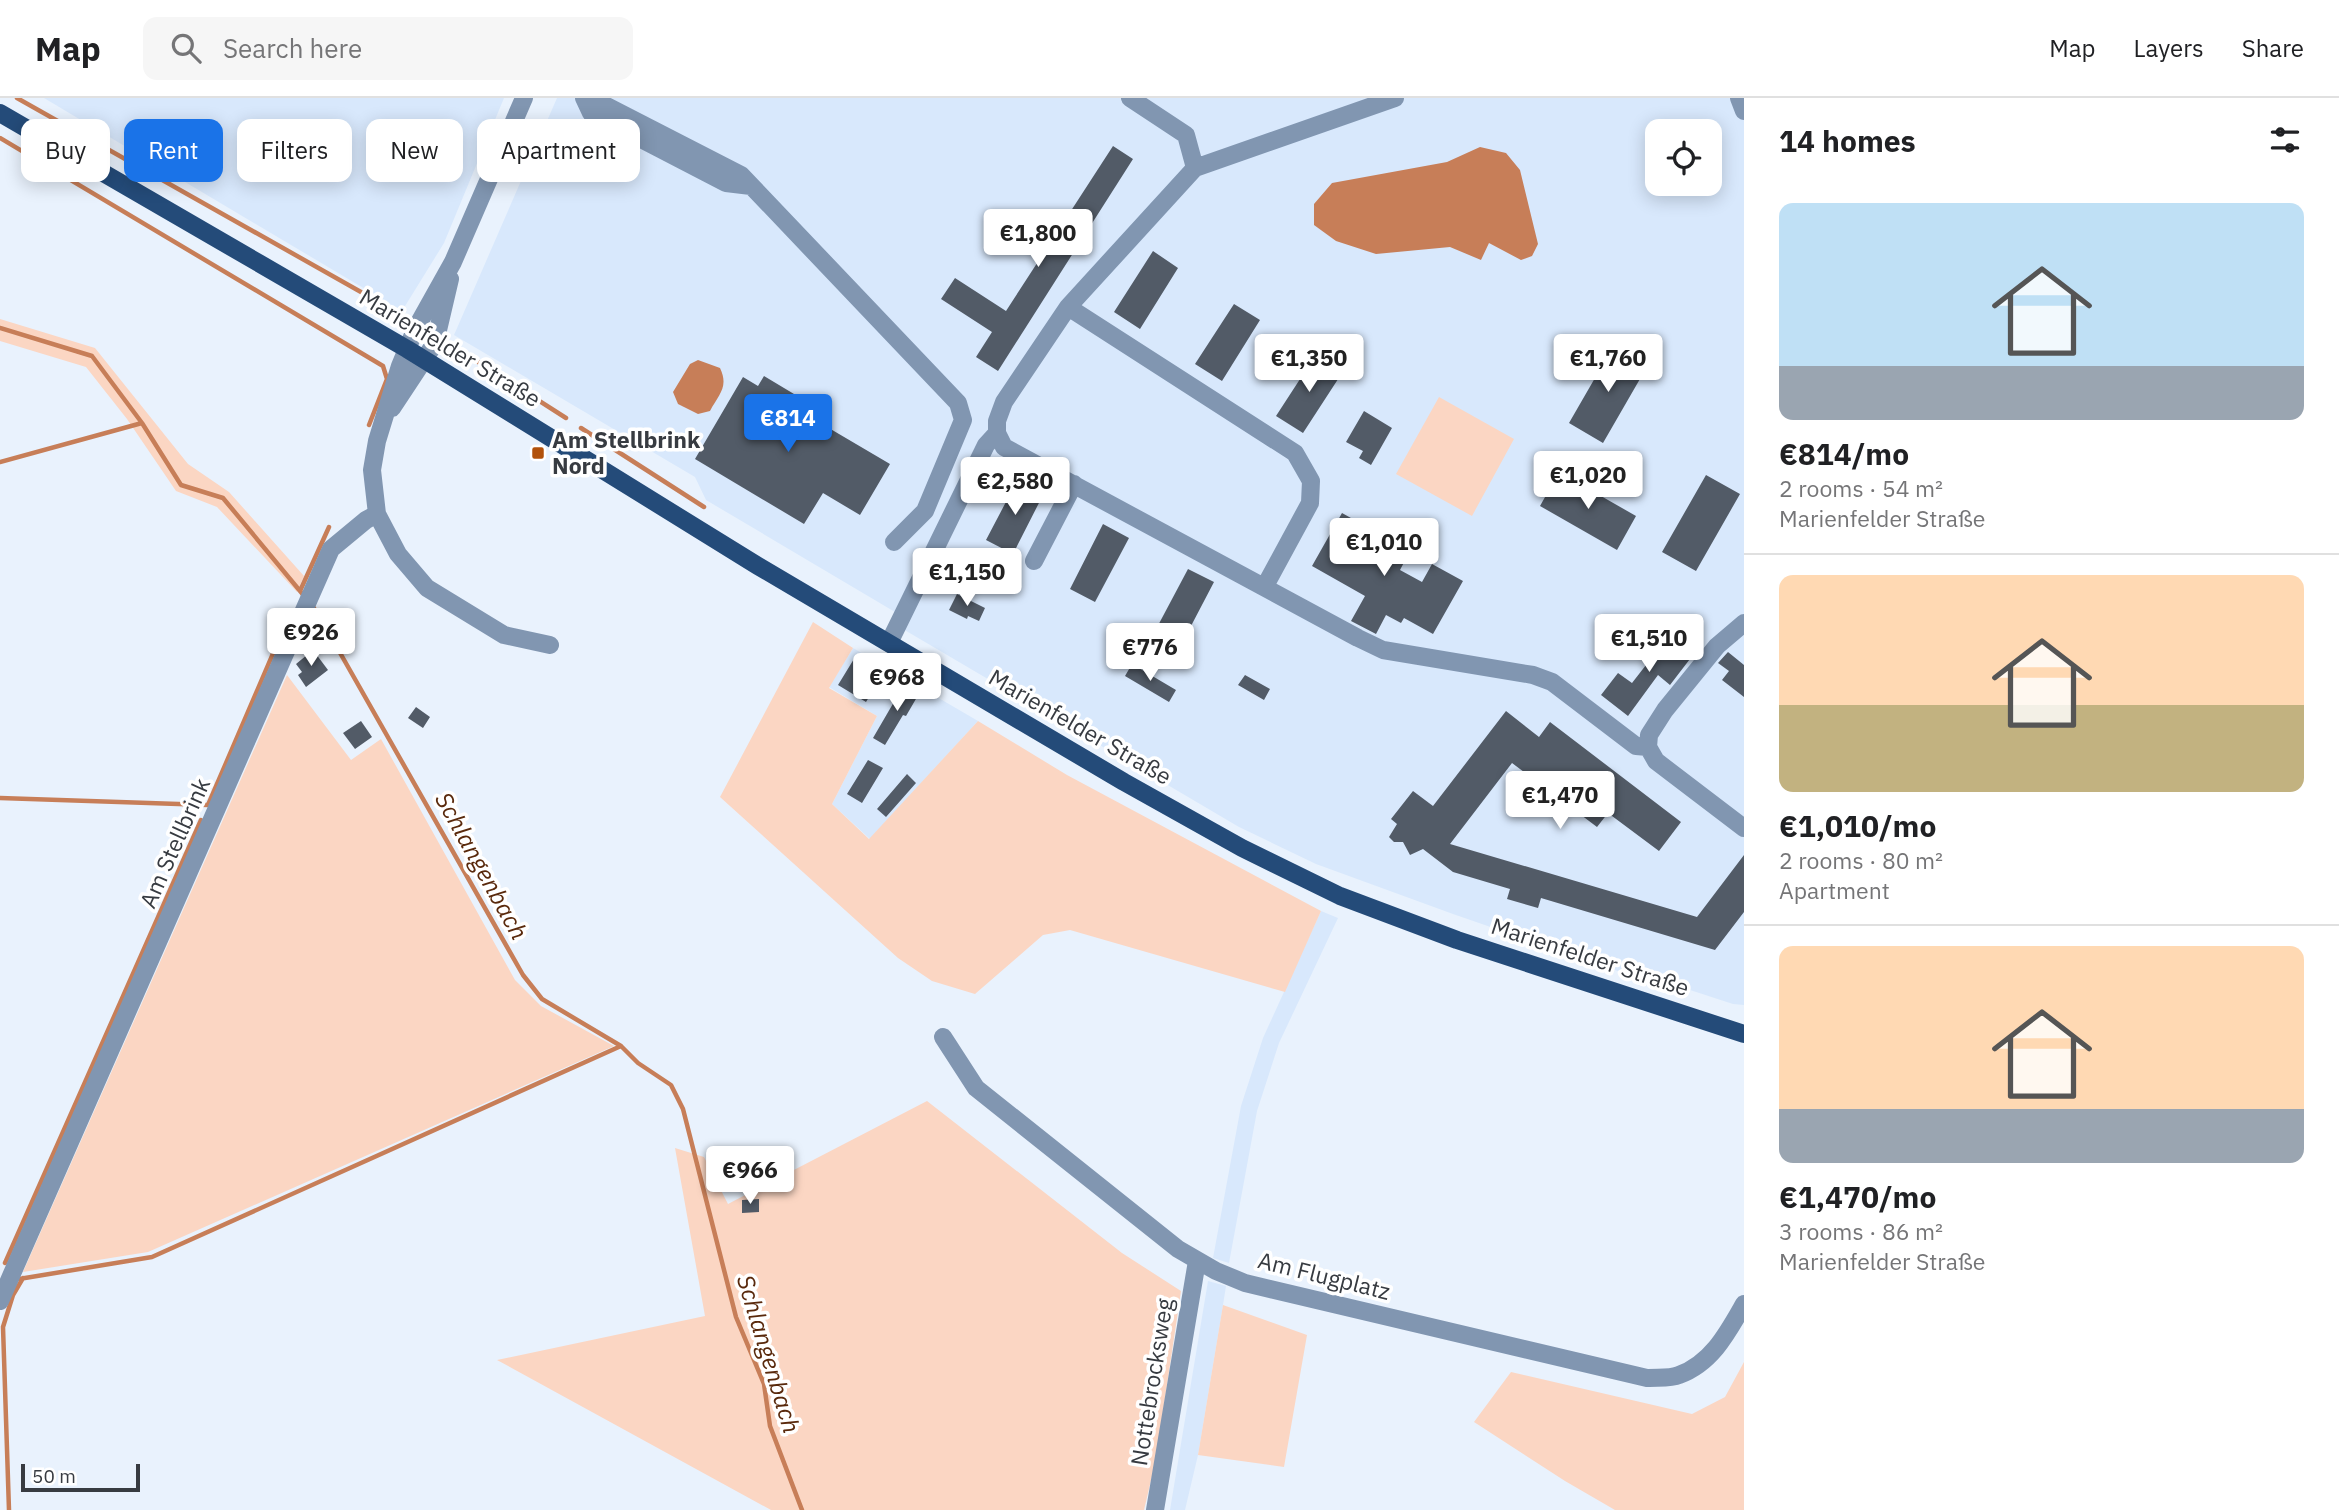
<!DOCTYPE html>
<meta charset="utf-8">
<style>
:root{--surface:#fff;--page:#f6f6f6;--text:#202124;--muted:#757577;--line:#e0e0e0;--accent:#1a73e8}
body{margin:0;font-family:"IBM Plex Sans",sans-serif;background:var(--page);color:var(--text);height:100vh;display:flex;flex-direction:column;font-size:26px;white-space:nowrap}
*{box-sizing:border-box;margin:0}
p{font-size:23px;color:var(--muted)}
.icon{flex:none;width:38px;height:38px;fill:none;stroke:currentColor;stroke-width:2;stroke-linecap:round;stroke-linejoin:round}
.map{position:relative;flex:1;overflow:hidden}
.sheet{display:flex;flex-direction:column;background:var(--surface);width:595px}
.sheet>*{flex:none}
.hud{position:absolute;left:21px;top:21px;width:665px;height:63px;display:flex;gap:14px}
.buttons{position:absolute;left:1645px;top:21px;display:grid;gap:14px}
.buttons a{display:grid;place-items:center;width:77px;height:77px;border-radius:14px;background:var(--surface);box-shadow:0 4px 18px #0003;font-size:35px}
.scale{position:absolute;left:21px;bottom:18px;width:119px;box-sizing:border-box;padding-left:7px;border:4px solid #373b41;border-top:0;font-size:19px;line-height:24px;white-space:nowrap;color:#373b41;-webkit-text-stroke:5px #fff;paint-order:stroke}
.price{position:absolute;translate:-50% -60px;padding:0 16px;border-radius:7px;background:#fff;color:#222;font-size:23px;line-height:46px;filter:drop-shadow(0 2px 4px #0008)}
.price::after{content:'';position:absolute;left:50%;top:42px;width:21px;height:16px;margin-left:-10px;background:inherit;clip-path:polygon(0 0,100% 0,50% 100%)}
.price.current{background:var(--accent);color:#fff}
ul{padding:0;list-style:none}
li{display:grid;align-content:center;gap:14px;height:371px;padding:0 35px}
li+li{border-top:2px solid var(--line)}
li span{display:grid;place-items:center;height:217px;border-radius:14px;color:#555}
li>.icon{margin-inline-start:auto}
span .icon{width:126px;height:126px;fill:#fffc;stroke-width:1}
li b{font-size:30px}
h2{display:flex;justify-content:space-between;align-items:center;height:84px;padding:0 35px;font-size:30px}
.chip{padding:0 24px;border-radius:14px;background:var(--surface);box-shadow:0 4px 18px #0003;font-size:24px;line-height:63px}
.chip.current{background:var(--accent);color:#fff}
header{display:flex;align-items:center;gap:42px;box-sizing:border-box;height:98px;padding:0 35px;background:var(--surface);border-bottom:2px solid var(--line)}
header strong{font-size:33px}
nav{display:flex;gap:38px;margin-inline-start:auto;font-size:24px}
.search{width:490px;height:63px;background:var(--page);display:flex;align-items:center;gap:18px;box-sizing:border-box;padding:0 24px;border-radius:14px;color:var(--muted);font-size:26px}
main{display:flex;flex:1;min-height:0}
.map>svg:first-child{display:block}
.built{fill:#d8e8fc;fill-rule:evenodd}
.green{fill:#fbd6c3}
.water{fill:#c77e58}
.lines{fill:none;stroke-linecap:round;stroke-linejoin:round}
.stream{stroke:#c77e58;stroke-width:4.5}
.building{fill:#525b67}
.minor{stroke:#8196b1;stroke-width:18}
.major{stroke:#244b79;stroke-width:18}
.poi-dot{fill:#b1510b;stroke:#fff;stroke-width:2.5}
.labels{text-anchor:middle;stroke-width:7;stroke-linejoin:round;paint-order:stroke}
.street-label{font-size:23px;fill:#373b41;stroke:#fff}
.poi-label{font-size:23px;font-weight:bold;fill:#373b41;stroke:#fff;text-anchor:start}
.water-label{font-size:24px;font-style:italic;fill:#59290c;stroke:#fff}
</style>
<header>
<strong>Map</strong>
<div class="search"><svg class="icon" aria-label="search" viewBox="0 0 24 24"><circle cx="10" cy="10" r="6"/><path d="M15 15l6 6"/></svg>Search here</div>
<nav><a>Map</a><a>Layers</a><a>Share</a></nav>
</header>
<main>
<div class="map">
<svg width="1744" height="1412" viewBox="0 0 1744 1412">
<rect width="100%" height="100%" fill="#e9f2fd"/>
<!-- built -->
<path class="built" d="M 44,0 L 504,0 L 444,145 L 402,213 Z
M 557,0 L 1744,0 L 1744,907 L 1733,906 L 1690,892 L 1687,897 L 1453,816 L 1316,766 L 1239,729 L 891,524 L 895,514 L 706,402 L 695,379 L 454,237 ZM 1657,33 L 1710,33 L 1710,86 L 1657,86 Z
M 853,550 L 978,623 L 870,741 L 832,706 L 877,618 L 829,589 Z
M 1321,813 L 1338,820 L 1279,945 L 1257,1013 L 1229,1165 L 1213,1160 L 1241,1008 L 1263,940 Z
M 1208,1183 L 1226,1188 L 1223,1207 L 1198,1357 L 1185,1412 L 1170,1412 Z"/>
<!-- green -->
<path class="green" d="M 0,221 L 95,250 L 188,366 L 229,394 L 304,478 L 297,494 L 217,409 L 176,393 L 127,321 L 86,269 L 0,243 Z
M 1439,299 L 1514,341 L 1472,418 L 1396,376 Z
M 813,524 L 853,550 L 829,590 L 877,618 L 832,706 L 869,741 L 978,623 L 1067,677 L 1321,813 L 1285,894 L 1070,832 L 1043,837 L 975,896 L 932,883 L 898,860 L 720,699 Z
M 287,577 L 351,662 L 381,641 L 515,882 L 541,908 L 614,948 L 148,1154 L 23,1174 Z
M 927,1003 L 1122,1155 L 1181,1193 L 1156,1361 L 1144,1412 L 771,1412 L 497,1262 L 705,1218 L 675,1050 L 704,1059 L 728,1106 Z
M 1223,1207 L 1307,1237 L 1284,1369 L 1198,1357 Z
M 1744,1264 L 1744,1412 L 1615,1412 L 1565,1383 L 1474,1324 L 1511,1274 L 1692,1316 L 1725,1299 Z"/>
<!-- water -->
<path class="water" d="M 1480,49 L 1506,55 L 1520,72 L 1538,146 L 1532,158 L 1521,162 L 1489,145 L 1481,162 L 1450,149 L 1376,156 L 1336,143 L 1314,127 L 1314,106 L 1332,85 L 1447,64 Z
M 698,262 L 720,270 C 729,289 719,296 710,313 L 698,316 L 678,306 L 673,294 L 690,266 Z"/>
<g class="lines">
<!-- stream -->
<path class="stream" d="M 17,0 L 384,207
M 0,40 L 383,268 L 387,281 L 369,327
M 0,230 L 92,258 L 142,325 L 181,387 L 223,400 L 305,499
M 469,258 L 566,320
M 581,330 L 704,409
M 0,364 L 142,325
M 300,493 L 329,429
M 311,506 L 318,516 L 523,877 L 542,901 L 621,948 L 638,965 L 671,987 L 683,1011 L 736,1219 L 764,1286 L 770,1328 L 802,1412
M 0,700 L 208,707 L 287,523
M 5,1165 L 201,722
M 19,1181 L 152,1159 L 621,948
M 9,1412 L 3,1229 L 13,1197 L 23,1180"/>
</g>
<!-- building -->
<path class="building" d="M 1113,48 L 1133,61 L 998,273 L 976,259 L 992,234 L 941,201 L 955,180 L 1006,213 Z
M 1153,153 L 1178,170 L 1140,231 L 1114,214 Z
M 1234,206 L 1260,222 L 1222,283 L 1195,266 Z
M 1614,247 L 1648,267 L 1603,345 L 1569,325 Z
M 1315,258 L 1342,275 L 1303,335 L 1276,318 Z
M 764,278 L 794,296 L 788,306 L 890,366 L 860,417 L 823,395 L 804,426 L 695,361 L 743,279 L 758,288 Z
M 1364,313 L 1392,330 L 1371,367 L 1359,360 L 1363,353 L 1346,344 Z
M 1559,374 L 1636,418 L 1617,452 L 1540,408 Z
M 1706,377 L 1740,396 L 1696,473 L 1662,454 Z
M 1018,381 L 1044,395 L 1013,456 L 986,442 Z
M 1342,415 L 1410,453 L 1400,472 L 1422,484 L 1432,466 L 1463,483 L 1433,536 L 1404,520 L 1401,525 L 1386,517 L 1376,536 L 1351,523 L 1365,498 L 1312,468 Z
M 1103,426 L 1129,440 L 1095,504 L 1070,491 Z
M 1188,471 L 1214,484 L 1180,549 L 1154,535 Z
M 957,496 L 985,510 L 979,523 L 968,518 L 967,521 L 949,512 Z
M 1657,530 L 1693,557 L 1670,587 L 1658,577 L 1628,618 L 1601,597 L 1618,575 L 1632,585 L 1660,549 L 1649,541 Z
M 313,552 L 328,572 L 306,589 L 298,577 L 302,574 L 296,566 Z
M 1728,554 L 1744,567 L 1744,599 L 1722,582 L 1729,573 L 1718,565 Z
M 857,556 L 885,573 L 866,604 L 838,587 Z
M 1132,566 L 1176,592 L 1169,604 L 1125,578 Z
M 1245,577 L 1270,591 L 1264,602 L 1238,587 Z
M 905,585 L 920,594 L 906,618 L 903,617 L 885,647 L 873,640 Z
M 416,609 L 430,619 L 423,630 L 408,620 Z
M 1506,613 L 1539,639 L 1550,624 L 1681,724 L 1659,753 L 1608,715 L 1597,729 L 1512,665 L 1450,746 L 1697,819 L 1744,757 L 1744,814 L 1715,852 L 1541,800 L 1538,810 L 1507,801 L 1510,791 L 1453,774 L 1423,751 L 1410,757 L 1403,744 L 1394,744 L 1389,739 L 1397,726 L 1391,721 L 1413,693 L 1433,708 Z
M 361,623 L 372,639 L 355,651 L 343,635 Z
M 868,662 L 883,670 L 862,705 L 847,696 Z
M 907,676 L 916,685 L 886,719 L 877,711 Z
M 759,1101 L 759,1114 L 742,1115 L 742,1102 Z"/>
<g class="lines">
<!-- minor -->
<path class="minor" d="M 524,0 L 453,164 L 415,232 L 400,268 L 377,343 L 372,372 L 377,416 L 398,456 L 427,490 L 504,537 L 550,547
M 584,0 L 591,15 L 726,85 L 751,88
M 591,0 L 741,77 L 958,305 L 963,322 L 925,413 L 894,444
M 1130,0 L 1186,37 L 1195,70
M 1395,0 L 1195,70 L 1068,209 L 1004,304 L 997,323 L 997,335 L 1004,349 L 1358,540 L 1383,552 L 1533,577 L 1552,584 L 1636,648 L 1648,649
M 1739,0 L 1744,13
M 1068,209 L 1295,355 L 1311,383 L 1310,405 L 1265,488
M 392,310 L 435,245 L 450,181
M 1034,463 L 1074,386
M 1744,525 L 1717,548 L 1665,612 L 1649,637 L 1648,649 L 1656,663 L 1744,730
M 889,545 L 986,347 L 997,335
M 943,939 L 976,990 L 1178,1151 L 1216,1173 L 1245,1185 L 1647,1280 C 1657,1279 1670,1281 1679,1277 C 1712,1265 1728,1234 1744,1206
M 0,1203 L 331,451 L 366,422 L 377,416
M 1155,1412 L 1197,1163"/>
<!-- major -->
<path class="major" d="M 0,15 L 407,251 L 758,468 L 1124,684 L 1242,750 L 1340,798 L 1457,842 L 1744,936"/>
</g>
<!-- markers -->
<rect class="poi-dot" x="531" y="348" width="14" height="14" rx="3.5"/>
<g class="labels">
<!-- street labels -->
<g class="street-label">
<text transform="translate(450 250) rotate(31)" y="8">Marienfelder Straße</text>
<text transform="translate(1080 629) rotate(30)" y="8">Marienfelder Straße</text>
<text transform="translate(175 745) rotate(-66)" y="8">Am Stellbrink</text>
<text transform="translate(1590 859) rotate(18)" y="8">Marienfelder Straße</text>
<text transform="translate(1324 1178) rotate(14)" y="8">Am Flugplatz</text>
<text transform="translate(1152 1284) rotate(-81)" y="8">Nottebrocksweg</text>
</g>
<!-- poi labels -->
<g class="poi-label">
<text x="552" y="350">Am Stellbrink<tspan x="552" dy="26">Nord</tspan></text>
</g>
<!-- water labels -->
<g class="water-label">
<text transform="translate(481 768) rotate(61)" y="8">Schlangenbach</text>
<text transform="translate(768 1256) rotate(73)" y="8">Schlangenbach</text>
</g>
</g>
</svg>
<div class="buttons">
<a><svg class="icon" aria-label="locate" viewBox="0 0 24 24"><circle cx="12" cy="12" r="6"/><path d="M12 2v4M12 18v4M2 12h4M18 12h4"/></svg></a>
</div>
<div class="scale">50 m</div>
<b class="price" style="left:1038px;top:171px">€1,800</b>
<b class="price" style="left:1309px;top:296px">€1,350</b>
<b class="price" style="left:1608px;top:296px">€1,760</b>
<b class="price current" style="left:788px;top:356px">€814</b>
<b class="price" style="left:1588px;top:413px">€1,020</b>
<b class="price" style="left:1015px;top:419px">€2,580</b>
<b class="price" style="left:1384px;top:480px">€1,010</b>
<b class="price" style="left:967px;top:510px">€1,150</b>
<b class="price" style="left:311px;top:570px">€926</b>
<b class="price" style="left:1649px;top:576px">€1,510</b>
<b class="price" style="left:1150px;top:585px">€776</b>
<b class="price" style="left:897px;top:615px">€968</b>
<b class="price" style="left:1560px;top:733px">€1,470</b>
<b class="price" style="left:750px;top:1108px">€966</b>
<div class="hud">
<a class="chip">Buy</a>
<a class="chip current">Rent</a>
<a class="chip">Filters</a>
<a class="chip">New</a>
<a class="chip">Apartment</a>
</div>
</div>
<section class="sheet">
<h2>14 homes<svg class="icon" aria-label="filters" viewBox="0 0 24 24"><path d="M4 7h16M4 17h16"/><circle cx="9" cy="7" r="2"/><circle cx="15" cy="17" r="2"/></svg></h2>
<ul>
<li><span style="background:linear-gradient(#bfe0f5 75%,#9aa5b1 0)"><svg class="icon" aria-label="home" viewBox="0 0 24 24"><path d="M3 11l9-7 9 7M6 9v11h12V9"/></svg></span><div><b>€814/mo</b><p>2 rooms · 54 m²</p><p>Marienfelder Straße</p></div></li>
<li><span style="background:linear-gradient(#ffd9b3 60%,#c2b280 0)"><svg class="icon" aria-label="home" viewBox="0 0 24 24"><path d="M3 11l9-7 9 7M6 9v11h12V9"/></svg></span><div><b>€1,010/mo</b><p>2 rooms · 80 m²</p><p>Apartment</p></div></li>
<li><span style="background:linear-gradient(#ffd9b3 75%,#9aa5b1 0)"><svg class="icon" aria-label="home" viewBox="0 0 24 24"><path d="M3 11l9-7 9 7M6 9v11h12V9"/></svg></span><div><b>€1,470/mo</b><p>3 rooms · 86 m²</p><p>Marienfelder Straße</p></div></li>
</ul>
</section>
</main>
